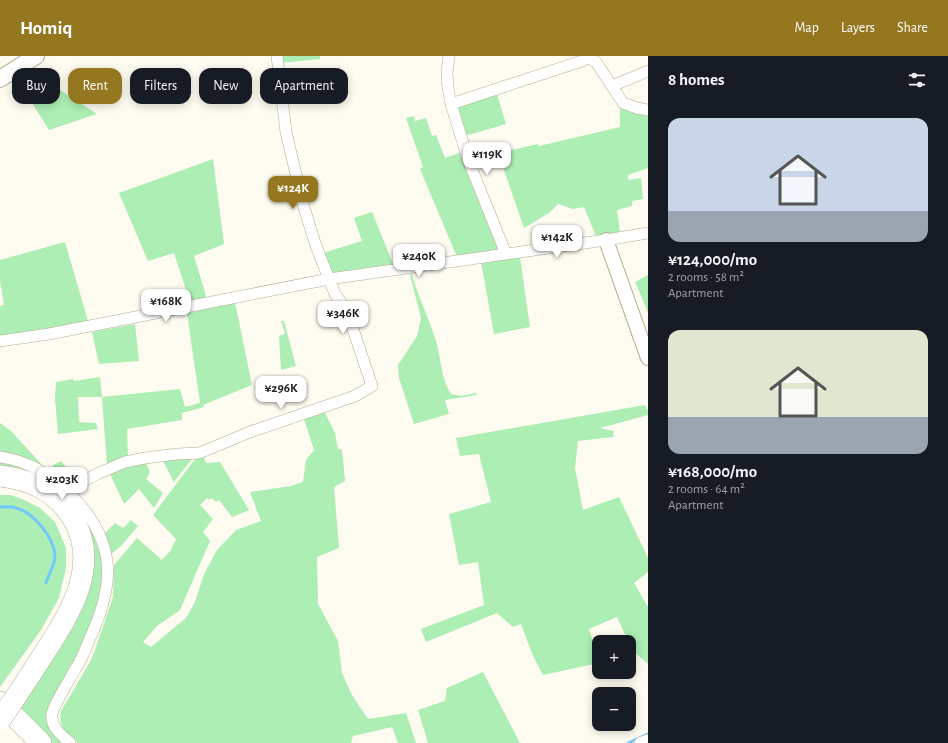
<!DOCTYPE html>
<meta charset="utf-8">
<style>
:root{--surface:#171b24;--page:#242831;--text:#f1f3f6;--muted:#9ea1a6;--accent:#94771f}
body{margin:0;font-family:"Alegreya Sans",sans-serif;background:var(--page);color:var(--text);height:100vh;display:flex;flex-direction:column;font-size:15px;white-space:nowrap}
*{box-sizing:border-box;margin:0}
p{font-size:13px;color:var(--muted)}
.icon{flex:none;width:22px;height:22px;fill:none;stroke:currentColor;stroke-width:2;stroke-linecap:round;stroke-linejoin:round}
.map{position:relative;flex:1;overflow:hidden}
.drawer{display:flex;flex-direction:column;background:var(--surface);width:300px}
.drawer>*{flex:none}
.top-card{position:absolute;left:12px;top:12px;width:380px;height:36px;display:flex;gap:8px}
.tools{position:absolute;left:592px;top:579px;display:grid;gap:8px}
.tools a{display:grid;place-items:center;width:44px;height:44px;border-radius:8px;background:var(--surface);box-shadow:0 2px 10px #0003;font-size:20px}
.price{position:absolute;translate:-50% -34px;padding:0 9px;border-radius:8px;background:#fff;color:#222;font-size:13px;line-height:26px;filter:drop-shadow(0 1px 2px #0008)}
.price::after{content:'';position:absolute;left:50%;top:24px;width:12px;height:9px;margin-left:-6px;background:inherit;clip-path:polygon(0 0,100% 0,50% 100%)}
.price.active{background:var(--accent);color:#fff}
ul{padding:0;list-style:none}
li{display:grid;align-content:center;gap:8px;height:212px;padding:0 20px}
li span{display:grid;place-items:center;height:124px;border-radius:12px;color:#555}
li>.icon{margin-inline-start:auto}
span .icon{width:72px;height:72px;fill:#fffc;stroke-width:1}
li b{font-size:17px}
h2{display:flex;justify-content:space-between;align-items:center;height:48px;padding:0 20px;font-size:17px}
.pill{padding:0 14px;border-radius:12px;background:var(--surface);box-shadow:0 2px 10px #0003;font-size:14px;line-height:36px}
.pill.active{background:var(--accent);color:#fff}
header{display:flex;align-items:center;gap:24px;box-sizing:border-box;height:56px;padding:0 20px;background:var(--accent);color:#fff}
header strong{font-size:19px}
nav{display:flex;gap:22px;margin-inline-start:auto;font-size:14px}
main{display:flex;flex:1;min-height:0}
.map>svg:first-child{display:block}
.green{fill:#aceeb4}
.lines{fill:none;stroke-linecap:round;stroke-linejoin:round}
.stream{stroke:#72c8fb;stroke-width:3}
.minor-casing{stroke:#b4ad91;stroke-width:12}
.tertiary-casing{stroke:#b4ad91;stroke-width:16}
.secondary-casing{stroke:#b4ad91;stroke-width:18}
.motorway-casing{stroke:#b4ad91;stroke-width:22}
.minor{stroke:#fff;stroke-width:11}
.tertiary{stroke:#fff;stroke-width:14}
.secondary{stroke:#fff;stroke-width:16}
.motorway{stroke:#fff;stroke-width:21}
.motorway-bridge-casing{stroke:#b4ad91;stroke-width:22;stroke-linecap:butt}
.motorway-bridge{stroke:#fff;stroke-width:21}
</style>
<header>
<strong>Homiq</strong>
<nav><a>Map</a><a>Layers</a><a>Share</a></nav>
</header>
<main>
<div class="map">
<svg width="648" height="687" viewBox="0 0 648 687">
<rect width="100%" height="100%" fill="#fefbf0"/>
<!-- green -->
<path class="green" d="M 280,0 L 320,0 L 320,3 L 280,7 Z
M 28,13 L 97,58 L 49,74 L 16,21 Z
M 497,38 L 506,68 L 465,80 L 456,51 Z
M 620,52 L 648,58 L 648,112 L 628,119 L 628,124 L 641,122 L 643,143 L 632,145 L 632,150 L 617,154 L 620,176 L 596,180 L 584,151 L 573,153 L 558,148 L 549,157 L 524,172 L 498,97 L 538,88 L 539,90 L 620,71 Z
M 414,60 L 415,65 L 426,62 L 432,80 L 436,79 L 445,102 L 462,96 L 477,140 L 499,195 L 457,201 L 420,113 L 423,111 L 406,62 Z
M 213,103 L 224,188 L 194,200 L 207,243 L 190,246 L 174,197 L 148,205 L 119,137 Z
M 372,156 L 394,210 L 332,219 L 323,197 L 362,185 L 354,162 Z
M 65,186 L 88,265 L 0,281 L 0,250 L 4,249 L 0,225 L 0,204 Z
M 520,201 L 530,271 L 494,278 L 481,206 Z
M 412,218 C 418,241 429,262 436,285 C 441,302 441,323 451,338 L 461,340 L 476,337 L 477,339 L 445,344 L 449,358 L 414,368 L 399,322 L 398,309 L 417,280 L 421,262 L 410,219 Z
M 648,219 L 648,257 L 638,232 L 635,226 Z
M 235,246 L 252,329 L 203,349 L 204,351 L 182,357 L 182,364 L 127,373 L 128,402 L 107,410 L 102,341 L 78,341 L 79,366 L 96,367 L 98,373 L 58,378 L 55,342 L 56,326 L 73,323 L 74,325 L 100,321 L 102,341 L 180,333 L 185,351 L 200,347 L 187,257 Z
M 281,265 L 284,265 L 296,310 L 281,314 L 279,280 L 285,278 Z
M 135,268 L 139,305 L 99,308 L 92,276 Z
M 645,349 L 648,355 L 648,359 L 600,372 L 614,375 L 613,381 L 578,385 L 575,412 L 583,454 L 619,441 L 648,502 L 648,516 L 634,527 L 648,551 L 648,608 L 632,594 L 617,561 L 589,573 L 599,603 L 599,607 L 543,619 L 533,600 L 521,568 L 513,571 L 497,557 L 426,586 L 421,573 L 484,549 L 478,506 L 459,509 L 449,458 L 491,446 L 479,398 L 460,400 L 456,382 Z
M 324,355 L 335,377 L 338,393 L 342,394 L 345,425 L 334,431 L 339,492 L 317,501 L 318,548 L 338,585 L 342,617 L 352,639 L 368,663 L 406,657 L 416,687 L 398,687 L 392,671 L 353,680 L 351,687 L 78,687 C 66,676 58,672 61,655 L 90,606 L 94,597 L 113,541 L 114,509 L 137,482 L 162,504 L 171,494 L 176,483 L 153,459 L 198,399 L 203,398 L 206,407 L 220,406 L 249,454 L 232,461 L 219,444 L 216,446 L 212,442 L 209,444 L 207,442 L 200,449 L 213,463 L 203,476 L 210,485 L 180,554 L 157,570 L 143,586 L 151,591 L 186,562 L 195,546 L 204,518 L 217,494 L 236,474 L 261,465 L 250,436 L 291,430 L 303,426 L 306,404 L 314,394 L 304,363 Z
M 0,367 L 11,375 L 43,410 L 0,398 Z
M 195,399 L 174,426 L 162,403 Z
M 61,405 L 76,424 L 65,429 L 51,417 L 53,409 Z
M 145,405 L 150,416 L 146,423 L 163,437 L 154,452 L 139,433 L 124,448 L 109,416 Z
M 0,406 L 37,415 L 90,469 L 104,509 L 100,544 L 77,604 L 50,651 L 65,687 L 53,687 L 17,652 L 64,582 L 85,472 L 0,414 Z
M 0,439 L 11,439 L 24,444 L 40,452 L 55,466 L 66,492 L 66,512 L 59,542 L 41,574 L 0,631 Z
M 131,464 L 138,470 L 121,490 L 110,499 L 104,478 L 115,467 L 123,472 Z
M 483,616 L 520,687 L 428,687 L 418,654 L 445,645 L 447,632 Z"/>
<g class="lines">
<!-- stream -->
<path class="stream" d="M 0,451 C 5,451 11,450 16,452 C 33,456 55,482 55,501 C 55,507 48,520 46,527
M 628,687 L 648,678"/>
<!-- minor casing -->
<g class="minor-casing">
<path id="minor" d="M 449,0 L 447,16 L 448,32 L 451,48 L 469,106 L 506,198
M 588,1 L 596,6 L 623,47 L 637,52 L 648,54
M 612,30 L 648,15
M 451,48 L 582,5 L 589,0
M 0,285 L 49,278 L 329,223 L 606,184 L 648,177
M 0,401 C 31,405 56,422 77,445 C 117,490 114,530 90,582 C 86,592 82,603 76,612 C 70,623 54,648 52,658 C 50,671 62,679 70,687
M 66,434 L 97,418 L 125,406 L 145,402 L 177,398 L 199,397 L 209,393 L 250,376 L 355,340 L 372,330 L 347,255 L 335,238 L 329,223 L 315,187 L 303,148 L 286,76 L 277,0
M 640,687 L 648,684"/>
</g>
<!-- tertiary casing -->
<g class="tertiary-casing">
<path id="tertiary" d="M 606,184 L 648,302"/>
</g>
<!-- secondary casing -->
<g class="secondary-casing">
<path id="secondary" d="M 0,23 L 36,0"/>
</g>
<!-- motorway casing -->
<g class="motorway-casing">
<path id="motorway" d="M 0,420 C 30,424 55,434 72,461 C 101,507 71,557 45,596 C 35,612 25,627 15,642
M 0,646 L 41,687"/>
</g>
<!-- minor -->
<use href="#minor" class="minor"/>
<!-- tertiary -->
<use href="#tertiary" class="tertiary"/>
<!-- secondary -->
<use href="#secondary" class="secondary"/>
<!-- motorway -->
<use href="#motorway" class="motorway"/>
<!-- motorway-bridge casing -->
<g class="motorway-bridge-casing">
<path id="motorway-bridge" d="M 0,664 L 15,642"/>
</g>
<!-- motorway-bridge -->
<use href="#motorway-bridge" class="motorway-bridge"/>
</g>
</svg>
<div class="tools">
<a>+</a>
<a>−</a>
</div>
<b class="price" style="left:487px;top:120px">¥119K</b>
<b class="price active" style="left:293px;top:154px">¥124K</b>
<b class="price" style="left:557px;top:203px">¥142K</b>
<b class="price" style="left:419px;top:222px">¥240K</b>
<b class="price" style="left:166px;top:267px">¥168K</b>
<b class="price" style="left:343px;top:279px">¥346K</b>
<b class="price" style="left:281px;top:354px">¥296K</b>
<b class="price" style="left:62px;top:445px">¥203K</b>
<div class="top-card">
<a class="pill">Buy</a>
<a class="pill active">Rent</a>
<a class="pill">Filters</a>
<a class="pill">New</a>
<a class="pill">Apartment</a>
</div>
</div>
<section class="drawer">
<h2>8 homes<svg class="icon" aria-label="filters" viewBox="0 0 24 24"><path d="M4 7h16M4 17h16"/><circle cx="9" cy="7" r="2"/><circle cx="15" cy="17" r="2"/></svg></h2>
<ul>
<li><span style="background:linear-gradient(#c9d6e8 75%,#9aa5b1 0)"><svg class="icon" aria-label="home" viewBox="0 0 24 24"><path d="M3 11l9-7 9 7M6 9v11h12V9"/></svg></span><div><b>¥124,000/mo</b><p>2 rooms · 58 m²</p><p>Apartment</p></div></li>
<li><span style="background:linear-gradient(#dfe7d0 70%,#9aa5b1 0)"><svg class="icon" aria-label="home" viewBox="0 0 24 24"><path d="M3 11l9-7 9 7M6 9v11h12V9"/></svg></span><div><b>¥168,000/mo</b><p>2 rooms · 64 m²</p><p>Apartment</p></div></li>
</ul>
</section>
</main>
